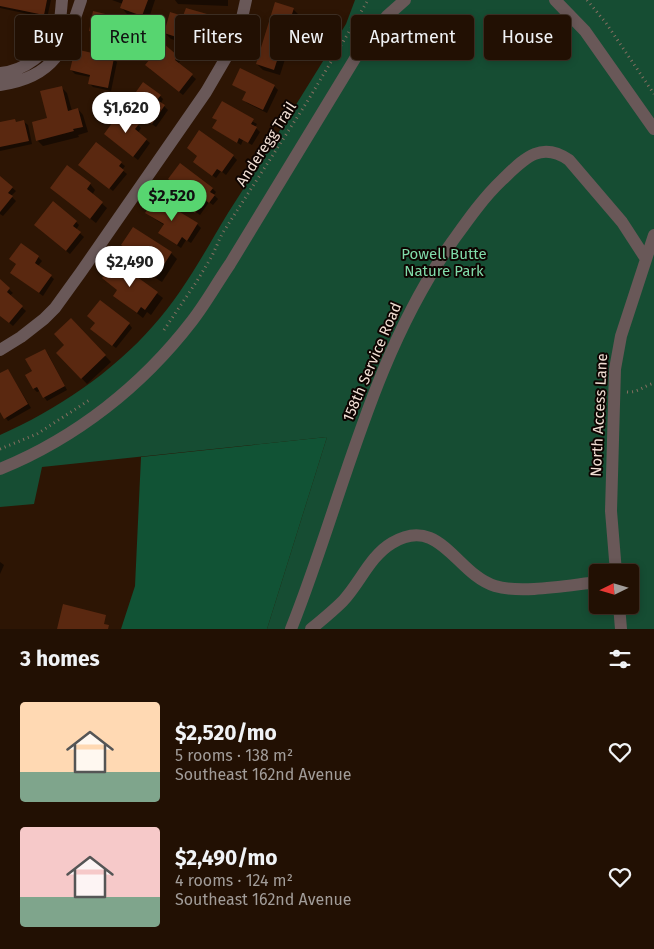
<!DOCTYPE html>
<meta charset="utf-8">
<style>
:root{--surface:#221003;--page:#2e1e12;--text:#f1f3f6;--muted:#a29d9a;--line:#3f3025;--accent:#57d570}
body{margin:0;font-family:"Fira Sans",sans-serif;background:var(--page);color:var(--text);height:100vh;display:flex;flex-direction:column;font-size:19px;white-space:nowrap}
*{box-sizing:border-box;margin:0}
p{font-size:16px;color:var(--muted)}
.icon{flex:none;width:28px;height:28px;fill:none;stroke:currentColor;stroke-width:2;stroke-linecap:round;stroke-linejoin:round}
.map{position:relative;height:629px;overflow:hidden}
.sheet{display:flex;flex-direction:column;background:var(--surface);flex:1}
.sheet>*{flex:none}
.top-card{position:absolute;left:15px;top:15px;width:625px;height:45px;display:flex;gap:10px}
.needle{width:32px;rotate:265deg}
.fabs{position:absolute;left:589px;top:564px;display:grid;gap:10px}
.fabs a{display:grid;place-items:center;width:50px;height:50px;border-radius:5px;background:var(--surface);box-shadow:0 2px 8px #0003,0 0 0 1px var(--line);font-size:25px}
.price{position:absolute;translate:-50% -42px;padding:0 11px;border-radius:18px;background:#fff;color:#222;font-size:16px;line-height:32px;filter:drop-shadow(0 1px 2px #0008)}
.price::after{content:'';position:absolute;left:50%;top:30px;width:15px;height:11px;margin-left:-8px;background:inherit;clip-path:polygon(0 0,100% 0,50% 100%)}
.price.selected{background:var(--accent);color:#111}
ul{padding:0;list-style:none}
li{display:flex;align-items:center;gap:15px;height:125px;padding:0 20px}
li span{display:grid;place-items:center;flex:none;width:140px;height:100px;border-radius:5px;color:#555}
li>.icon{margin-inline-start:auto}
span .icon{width:60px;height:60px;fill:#fffc;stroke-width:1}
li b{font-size:21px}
h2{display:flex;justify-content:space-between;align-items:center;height:60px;padding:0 20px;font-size:21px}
.tag{padding:0 18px;border-radius:5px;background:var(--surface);box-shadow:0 2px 8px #0003,0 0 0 1px var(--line);font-size:18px;line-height:45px}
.tag.selected{background:var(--accent);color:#111}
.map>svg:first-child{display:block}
.green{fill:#164d33;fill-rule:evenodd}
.forest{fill:#115335}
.shadow{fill:#0007}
.building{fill:#5a2810}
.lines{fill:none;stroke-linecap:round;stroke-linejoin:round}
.path{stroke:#856f61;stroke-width:3;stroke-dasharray:1 4;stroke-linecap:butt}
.minor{stroke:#695858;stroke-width:12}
.labels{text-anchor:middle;stroke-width:4;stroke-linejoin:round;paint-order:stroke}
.street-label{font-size:15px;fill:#f2e0d5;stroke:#0e0401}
.park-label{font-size:15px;fill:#80daa9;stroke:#0e0401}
</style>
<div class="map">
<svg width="654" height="629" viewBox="0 0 654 629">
<rect width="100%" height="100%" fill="#2d1504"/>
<!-- green -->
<path class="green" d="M 355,0 L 654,0 L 654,629 L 267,629 L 327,437 L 42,467 L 34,504 L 0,507 L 0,435 C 55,411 113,372 153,326 C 183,293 205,251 228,213 C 268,150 307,87 346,24 ZM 598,572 L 630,572 L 630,605 L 598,605 Z"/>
<!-- forest -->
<path class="forest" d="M 327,437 L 267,629 L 121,629 L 135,586 L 141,457 Z"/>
<!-- shadow -->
<path class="shadow" d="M 0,0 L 51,0 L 47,18 L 0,8 Z
M 112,0 L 155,0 L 148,21 L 127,14 L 122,8 L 123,4 Z
M 175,0 L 228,0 L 228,6 L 178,4 Z
M 293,9 L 299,15 L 280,75 L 263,70 L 257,64 Z
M 206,15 L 212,21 L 211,23 L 216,24 L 222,30 L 216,50 L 198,44 L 197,47 L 171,39 L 165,33 L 184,18 Z
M 125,20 L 129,24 L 122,52 L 104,48 L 101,44 L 102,36 L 94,34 L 90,31 Z
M 163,45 L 181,60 L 178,64 L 196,79 L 183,95 L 150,69 Z
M 114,59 L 117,62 L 111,91 L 93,87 L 89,83 L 90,77 L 75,74 L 71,70 Z
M 234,84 L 274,86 L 278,90 L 267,113 L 247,103 L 243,99 L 247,93 Z
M 61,87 L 67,93 L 72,111 L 78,109 L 83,115 L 88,132 L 78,135 L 79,137 L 43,146 L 37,140 L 48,119 Z
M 160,96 L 163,99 L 161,103 L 168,110 L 156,127 L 131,109 Z
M 222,103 L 257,124 L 255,127 L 260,132 L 252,145 L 243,140 L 241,145 L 214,128 L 218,121 L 214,117 Z
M 24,122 L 28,125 L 32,144 L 0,151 L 0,123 Z
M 138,125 L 141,128 L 138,133 L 150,143 L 138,160 L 109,137 Z
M 96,144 L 125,166 L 122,170 L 127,174 L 113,191 L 84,168 Z
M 233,156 L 237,160 L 226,175 L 221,171 L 216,178 L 198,165 Z
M 0,178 L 16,191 L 11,196 L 16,201 L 3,216 L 0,214 Z
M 90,184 L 95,190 L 92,195 L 107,208 L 96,223 L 57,193 Z
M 213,189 L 216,192 L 214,195 L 218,199 L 213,205 L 209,202 L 200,215 L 178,199 Z
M 150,216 L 197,224 L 201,228 L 191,243 L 186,240 L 181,248 L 159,233 L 164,225 Z
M 76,222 L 79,225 L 76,230 L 84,237 L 70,254 L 39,229 Z
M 123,245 L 171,253 L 177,259 L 162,282 L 138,267 L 133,262 L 136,256 Z
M 38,257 L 42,261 L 38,266 L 54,279 L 43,296 L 16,276 Z
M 115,262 L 163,298 L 151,315 L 147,312 L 143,318 L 114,295 L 118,290 L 104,278 Z
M 0,281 L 13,293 L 9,296 L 26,311 L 13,326 L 0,315 Z
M 71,320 L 111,362 L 87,384 L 58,353 L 66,345 Z
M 129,324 L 132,328 L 116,348 L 95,332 Z
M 45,350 L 48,354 L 67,390 L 47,401 L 40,391 L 37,392 L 34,389 L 33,372 Z
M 8,370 L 31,408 L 8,421 L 0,410 L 0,375 Z
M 0,562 L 4,565 L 0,574 Z"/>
<!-- building -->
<path class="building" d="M 0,0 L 47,0 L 44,15 L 0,6 Z
M 123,0 L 148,0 L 142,16 L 120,8 Z
M 275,2 L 294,8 L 274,70 L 256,64 Z
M 186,8 L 207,14 L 205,20 L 217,23 L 210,45 L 192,40 L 192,42 L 164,33 L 170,12 L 183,16 Z
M 93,11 L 126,19 L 119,49 L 99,45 L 102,34 L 89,31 Z
M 163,43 L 178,56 L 175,60 L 193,74 L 179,92 L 145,65 Z
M 75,49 L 114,58 L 108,88 L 88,84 L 90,75 L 70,70 Z
M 240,68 L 275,85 L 263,110 L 242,100 L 246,92 L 232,85 Z
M 143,82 L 161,95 L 157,100 L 165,105 L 152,124 L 126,106 Z
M 62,86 L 68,111 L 78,108 L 83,127 L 73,129 L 74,131 L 36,141 L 32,122 L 47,118 L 40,91 Z
M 222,101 L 254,119 L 251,124 L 257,127 L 248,143 L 239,138 L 237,143 L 212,128 L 217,120 L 212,118 Z
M 121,111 L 139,124 L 135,129 L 147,139 L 133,157 L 104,134 Z
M 15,119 L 16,122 L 24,120 L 29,141 L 0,147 L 0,122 Z
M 199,130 L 234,155 L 222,172 L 217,169 L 212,176 L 193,162 L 197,156 L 187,148 Z
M 96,142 L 122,162 L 119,166 L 124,170 L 109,189 L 78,165 Z
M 180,163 L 213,188 L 210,192 L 215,195 L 209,203 L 205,200 L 195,213 L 173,195 L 179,187 L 168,179 Z
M 67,165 L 91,183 L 87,189 L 103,202 L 90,219 L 50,188 Z
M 0,176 L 13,187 L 8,193 L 13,196 L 0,212 Z
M 155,197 L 198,223 L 187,241 L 182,237 L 177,245 L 158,233 L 164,224 L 145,213 Z
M 53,201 L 77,221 L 73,226 L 81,232 L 66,251 L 34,225 Z
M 133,227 L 172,252 L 156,277 L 131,262 L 136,254 L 121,245 Z
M 21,243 L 39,256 L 35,263 L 52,275 L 39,293 L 10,273 L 16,264 L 9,259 Z
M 115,261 L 158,292 L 145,310 L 141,307 L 137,313 L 113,296 L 117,290 L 102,278 Z
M 0,279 L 10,288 L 7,292 L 23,306 L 9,323 L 0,316 Z
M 100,300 L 130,323 L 112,346 L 90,329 L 95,323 L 87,316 Z
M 71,318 L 106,355 L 81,379 L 56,353 L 64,345 L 54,334 Z
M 45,349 L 65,386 L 43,398 L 37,387 L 33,389 L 25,375 L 32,371 L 25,359 Z
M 8,369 L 28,404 L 4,419 L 0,412 L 0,373 Z
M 63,604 L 106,615 L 104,624 L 109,625 L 108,629 L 57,629 Z"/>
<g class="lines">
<!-- path -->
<path class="path" d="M 587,0 L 606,23 L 654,94
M 164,330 L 197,281 L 212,256 L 222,234 L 307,102 L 368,0
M 627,392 C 637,393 644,386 654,383
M 0,449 L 37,434 L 91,399"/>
<!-- minor -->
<path class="minor" d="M 555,0 L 585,31 L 654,129
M 0,73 C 25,71 47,53 57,31 C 61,22 61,9 62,0
M 0,85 C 56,77 65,48 81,0
M 0,350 L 21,337 L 44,319 L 55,308 L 81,272 L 206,92 L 227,56 L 242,18 L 246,0
M 0,469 C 76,438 142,386 192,321 C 206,303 217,283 230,264 L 362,47 L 387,16 L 405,0
M 616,572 L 611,511 L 615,369 L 621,336 L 654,235
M 619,605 L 621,629
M 291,629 C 343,499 370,359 452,242 C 467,221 483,198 502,180 C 523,160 540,140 569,160 L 622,222 L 646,259
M 311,629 C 322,620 333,611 343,601 C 360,583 370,556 392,543 C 440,514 456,574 495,586 C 521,594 569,585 598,582"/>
</g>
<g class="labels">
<!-- street labels -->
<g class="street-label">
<text transform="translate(266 144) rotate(-57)" y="5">Anderegg Trail</text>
<text transform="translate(372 362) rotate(-67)" y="5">158th Service Road</text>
<text transform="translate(599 415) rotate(-87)" y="5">North Access Lane</text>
</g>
<!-- park labels -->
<g class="park-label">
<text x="444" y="259">Powell Butte<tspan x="444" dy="17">Nature Park</tspan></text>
</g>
</g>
</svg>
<div class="fabs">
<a><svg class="needle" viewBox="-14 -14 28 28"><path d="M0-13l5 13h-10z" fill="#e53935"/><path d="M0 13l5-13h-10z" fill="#a29d9a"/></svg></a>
</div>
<b class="price" style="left:126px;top:134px">$1,620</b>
<b class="price selected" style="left:172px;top:222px">$2,520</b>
<b class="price" style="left:130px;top:288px">$2,490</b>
<div class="top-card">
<a class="tag">Buy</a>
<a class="tag selected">Rent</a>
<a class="tag">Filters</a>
<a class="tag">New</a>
<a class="tag">Apartment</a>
<a class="tag">House</a>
</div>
</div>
<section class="sheet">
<h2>3 homes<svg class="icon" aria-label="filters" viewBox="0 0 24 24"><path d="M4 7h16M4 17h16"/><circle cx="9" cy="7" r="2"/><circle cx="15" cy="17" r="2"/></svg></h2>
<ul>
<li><span style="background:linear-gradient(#ffd9b3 70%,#7fa58c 0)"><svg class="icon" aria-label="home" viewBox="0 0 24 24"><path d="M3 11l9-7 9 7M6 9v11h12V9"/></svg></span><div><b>$2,520/mo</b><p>5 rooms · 138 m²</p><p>Southeast 162nd Avenue</p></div><svg class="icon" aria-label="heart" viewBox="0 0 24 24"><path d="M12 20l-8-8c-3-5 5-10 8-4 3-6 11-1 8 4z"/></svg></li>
<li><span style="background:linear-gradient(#f6c9c9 70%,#7fa58c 0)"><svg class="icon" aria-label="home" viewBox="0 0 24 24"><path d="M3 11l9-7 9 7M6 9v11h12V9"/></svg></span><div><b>$2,490/mo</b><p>4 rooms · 124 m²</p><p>Southeast 162nd Avenue</p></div><svg class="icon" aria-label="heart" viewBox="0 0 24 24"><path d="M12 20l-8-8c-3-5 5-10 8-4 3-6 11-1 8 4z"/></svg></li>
</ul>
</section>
